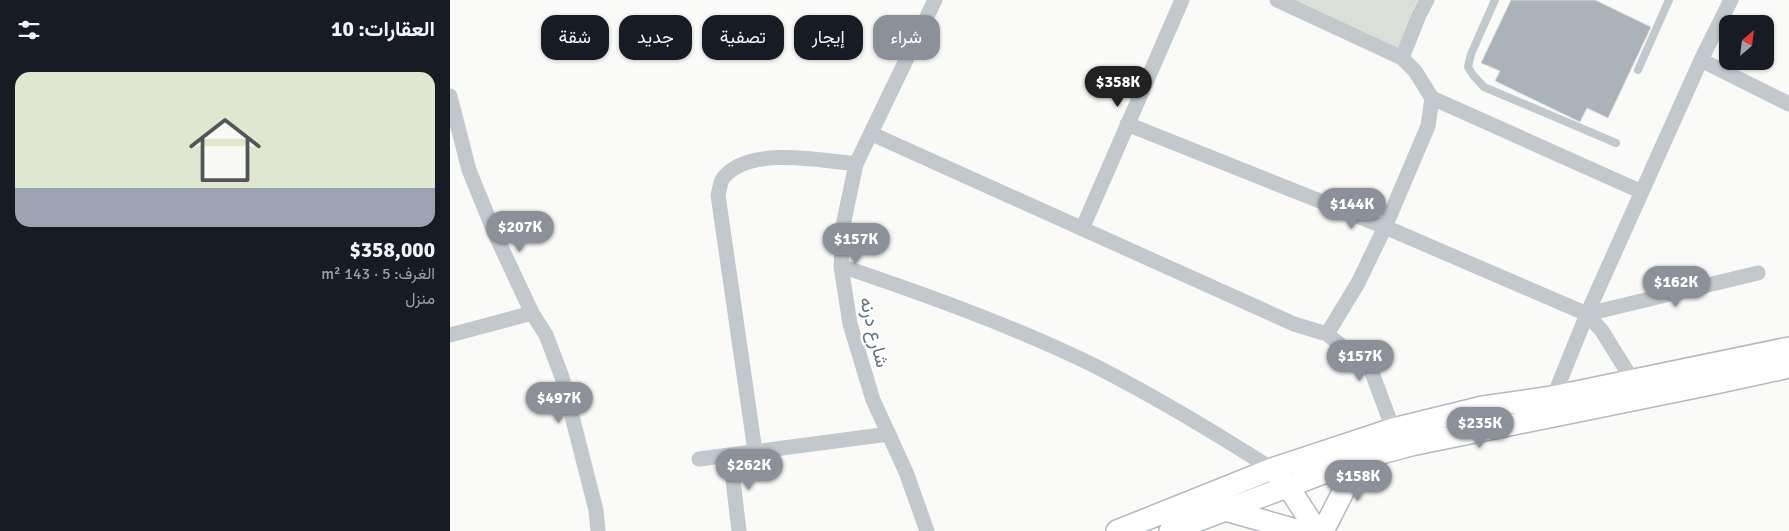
<!DOCTYPE html>
<html lang="ar">
<meta charset="utf-8">
<style>
:root{--surface:#171b24;--page:#242831;--text:#f1f3f6;--muted:#9ea1a6;--line:#363941;--accent:#8c9099}
body{margin:0;font-family:Signika,Vazirmatn,sans-serif;background:var(--page);color:var(--text);direction:rtl;height:100vh;display:flex;flex-direction:column;font-size:19px;white-space:nowrap}
*{box-sizing:border-box;margin:0}
p{font-size:16px;color:var(--muted)}
.icon{flex:none;width:28px;height:28px;fill:none;stroke:currentColor;stroke-width:2;stroke-linecap:round;stroke-linejoin:round}
.map{position:relative;flex:1;overflow:hidden;direction:ltr}
.panel{display:flex;flex-direction:column;background:var(--surface);width:450px}
.panel>*{flex:none}
.banner{position:absolute;left:15px;top:15px;width:475px;height:45px;direction:rtl;display:flex;gap:10px}
.needle{width:32px;rotate:28deg}
.tools{position:absolute;left:1269px;top:15px;display:grid;gap:10px}
.tools a{display:grid;place-items:center;width:55px;height:55px;border-radius:10px;background:var(--surface);box-shadow:0 1px 4px #0004;font-size:25px}
.price{position:absolute;translate:-50% -42px;padding:0 11px;border-radius:18px;background:var(--accent);color:#fff;font-size:16px;line-height:32px;filter:drop-shadow(0 1px 2px #0008)}
.price::after{content:'';position:absolute;left:50%;top:30px;width:15px;height:11px;margin-left:-8px;background:inherit;clip-path:polygon(0 0,100% 0,50% 100%)}
.price.current{background:#222;color:#fff}
ul{padding:0;list-style:none}
li{display:grid;align-content:center;gap:10px;height:265px;padding:0 15px}
li+li{border-top:1px solid var(--line)}
li span{display:grid;place-items:center;height:155px;border-radius:15px;color:#555}
li>.icon{margin-inline-start:auto}
span .icon{width:90px;height:90px;fill:#fffc;stroke-width:1}
li b{font-size:21px}
h2{display:flex;justify-content:space-between;align-items:center;height:60px;padding:0 15px;font-size:21px}
.chip{padding:0 18px;border-radius:15px;background:var(--surface);box-shadow:0 1px 4px #0004;font-size:18px;line-height:45px}
.chip.current{background:var(--accent);color:#fff}
main{display:flex;flex:1;min-height:0}
.map>svg:first-child{display:block}
.green{fill:#dadfd7}
.building{fill:#aab3b9;stroke:#dcdcda}
.lines{fill:none;stroke-linecap:round;stroke-linejoin:round}
.secondary-casing{stroke:#b3babf;stroke-width:24}
.lane{stroke:#c3c8cc;stroke-width:8}
.street{stroke:#c3c8cc;stroke-width:15}
.secondary{stroke:#fff;stroke-width:21}
.labels{text-anchor:middle;stroke-width:5;stroke-linejoin:round;paint-order:stroke}
.street-label{font-size:19px;fill:#657683;stroke:#fff}
</style>
<main>
<div class="map">
<svg width="1339" height="531" viewBox="0 0 1339 531">
<rect width="100%" height="100%" fill="#fafaf8"/>
<!-- green -->
<path class="green" d="M 843,0 L 968,0 L 962,11 L 948,50 Z"/>
<!-- building -->
<path class="building" d="M 1061,0 L 1145,0 L 1201,27 L 1158,118 L 1137,108 L 1130,122 L 1045,81 L 1050,71 L 1031,63 Z"/>
<g class="lines">
<!-- secondary casing -->
<g class="secondary-casing">
<path id="secondary" d="M 828,476 L 837,485 L 867,531
M 775,510 L 850,531
M 667,531 L 822,469 L 943,429 L 1033,407 L 1102,397 L 1339,348
M 720,531 L 913,458 L 961,445 L 1261,384 L 1339,367
M 873,531 L 895,488 L 913,458"/>
</g>
<!-- lane -->
<path class="lane" d="M 1045,0 L 1021,54 L 1018,67 L 1023,75 L 1034,87 L 1166,143
M 1188,70 L 1219,0"/>
<!-- street -->
<path class="street" d="M 827,0 L 952,58 L 965,71 L 982,98 L 1192,192
M 952,58 L 969,15 L 977,0
M 1251,60 L 1339,104
M 0,96 L 19,170 L 45,234 L 82,313 L 0,335
M 677,124 L 935,227 L 1137,314 L 1152,331 L 1183,381
M 422,134 L 844,324 L 877,334 L 921,370 L 943,429
M 632,229 L 732,0
M 391,266 C 477,295 563,326 645,366 C 706,397 764,432 822,469
M 82,313 L 96,335 L 112,377 L 146,510 L 148,531
M 1137,314 L 1308,273
M 877,334 L 908,283 L 935,227 L 978,126 L 982,98
M 1101,403 L 1137,314 L 1251,60 L 1281,0
M 305,451 L 268,195 C 270,189 270,181 274,177 C 300,146 371,160 406,164
M 280,455 L 289,531
M 249,459 L 439,434
M 477,531 L 456,472 L 423,400 L 400,324 L 391,266 L 394,221 L 406,164 L 485,0"/>
<!-- secondary -->
<use href="#secondary" class="secondary"/>
</g>
<g class="labels">
<!-- street labels -->
<g class="street-label">
<text transform="translate(425 332) rotate(76)" y="7">شارع درنه</text>
</g>
</g>
</svg>
<div class="tools">
<a><svg class="needle" viewBox="-14 -14 28 28"><path d="M0-13l5 13h-10z" fill="#e53935"/><path d="M0 13l5-13h-10z" fill="#9ea1a6"/></svg></a>
</div>
<b class="price current" style="left:668px;top:108px">$358K</b>
<b class="price" style="left:902px;top:230px">$144K</b>
<b class="price" style="left:70px;top:253px">$207K</b>
<b class="price" style="left:406px;top:265px">$157K</b>
<b class="price" style="left:1226px;top:308px">$162K</b>
<b class="price" style="left:910px;top:382px">$157K</b>
<b class="price" style="left:109px;top:424px">$497K</b>
<b class="price" style="left:1030px;top:449px">$235K</b>
<b class="price" style="left:299px;top:491px">$262K</b>
<b class="price" style="left:908px;top:502px">$158K</b>
<div class="banner">
<a class="chip current">شراء</a>
<a class="chip">إيجار</a>
<a class="chip">تصفية</a>
<a class="chip">جديد</a>
<a class="chip">شقة</a>
</div>
</div>
<section class="panel">
<h2>العقارات: 10<svg class="icon" aria-label="filters" viewBox="0 0 24 24"><path d="M4 7h16M4 17h16"/><circle cx="9" cy="7" r="2"/><circle cx="15" cy="17" r="2"/></svg></h2>
<ul>
<li><span style="background:linear-gradient(#dfe7d0 75%,#9aa5b1 0)"><svg class="icon" aria-label="home" viewBox="0 0 24 24"><path d="M3 11l9-7 9 7M6 9v11h12V9"/></svg></span><div><b>$358,000</b><p>الغرف: 5 · 143 m²</p><p>منزل</p></div></li>
</ul>
</section>
</main>
